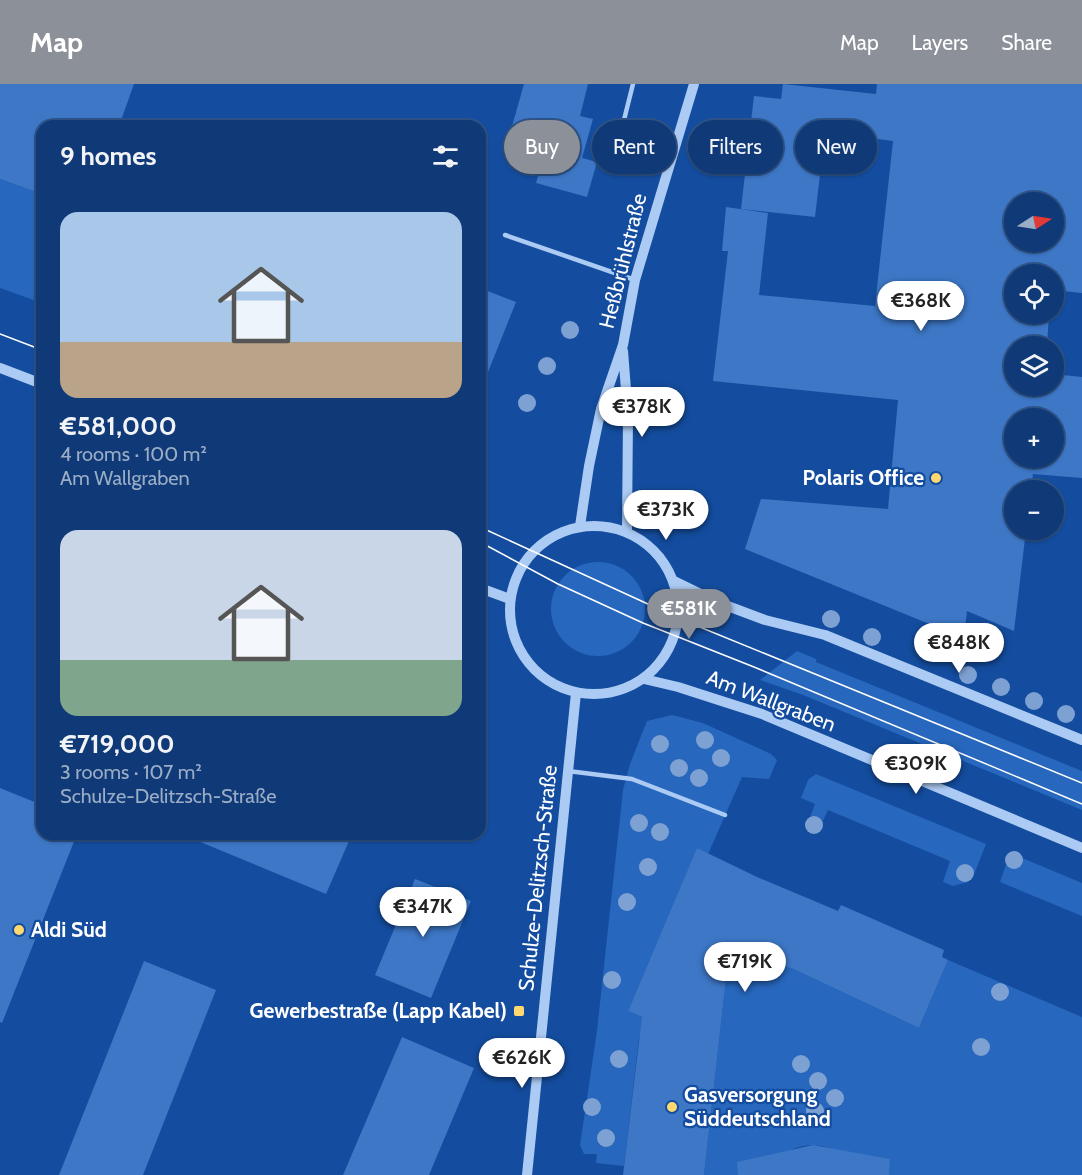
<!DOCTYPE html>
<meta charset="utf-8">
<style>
:root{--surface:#0f3a77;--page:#1d457f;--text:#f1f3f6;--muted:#9badc6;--line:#2f5489;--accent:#8c9099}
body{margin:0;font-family:Cabin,sans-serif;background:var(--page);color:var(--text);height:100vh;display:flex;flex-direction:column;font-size:22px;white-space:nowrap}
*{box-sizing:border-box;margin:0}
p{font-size:20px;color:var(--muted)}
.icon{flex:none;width:33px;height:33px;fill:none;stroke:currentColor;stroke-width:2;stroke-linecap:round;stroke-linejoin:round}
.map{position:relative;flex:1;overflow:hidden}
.side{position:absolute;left:36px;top:36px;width:450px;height:720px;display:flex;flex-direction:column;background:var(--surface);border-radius:18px;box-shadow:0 2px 4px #0004,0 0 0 2px var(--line)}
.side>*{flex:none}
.hud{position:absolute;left:504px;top:36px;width:488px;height:54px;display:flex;gap:12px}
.needle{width:39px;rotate:78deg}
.buttons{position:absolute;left:1004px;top:108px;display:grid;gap:12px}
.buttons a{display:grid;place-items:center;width:60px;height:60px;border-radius:50%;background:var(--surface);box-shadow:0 2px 4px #0004,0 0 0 2px var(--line);font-size:30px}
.price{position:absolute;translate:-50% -51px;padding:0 14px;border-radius:21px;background:#fff;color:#222;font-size:20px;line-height:39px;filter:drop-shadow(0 2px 3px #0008)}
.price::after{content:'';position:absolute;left:50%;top:36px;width:18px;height:14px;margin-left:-9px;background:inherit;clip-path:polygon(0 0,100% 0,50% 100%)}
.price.active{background:var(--accent);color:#fff}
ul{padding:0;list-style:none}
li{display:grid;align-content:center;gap:12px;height:318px;padding:0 24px}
li span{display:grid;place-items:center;height:186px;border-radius:18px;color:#555}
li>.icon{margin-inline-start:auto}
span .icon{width:108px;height:108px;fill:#fffc;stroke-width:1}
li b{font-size:26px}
h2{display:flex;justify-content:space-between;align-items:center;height:72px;padding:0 24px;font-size:26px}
.chip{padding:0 21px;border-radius:27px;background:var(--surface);box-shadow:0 2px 4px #0004,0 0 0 2px var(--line);font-size:21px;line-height:54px}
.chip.active{background:var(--accent);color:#fff}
header{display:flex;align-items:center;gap:36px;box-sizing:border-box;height:84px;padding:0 30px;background:var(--accent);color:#fff}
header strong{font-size:28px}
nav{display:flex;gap:33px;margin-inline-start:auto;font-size:21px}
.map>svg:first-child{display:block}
.green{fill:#2767bd}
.building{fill:#3d77c6;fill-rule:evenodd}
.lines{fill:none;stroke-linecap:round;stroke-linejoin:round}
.service{stroke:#accbf4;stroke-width:4.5}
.tertiary{stroke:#accbf4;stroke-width:10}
.tram{stroke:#fff;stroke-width:1.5}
.tree{fill:#7ea1d3}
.poi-dot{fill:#ffd96f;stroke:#144d9f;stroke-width:2}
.labels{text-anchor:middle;stroke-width:4.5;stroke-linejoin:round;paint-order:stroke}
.street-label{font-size:21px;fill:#fff;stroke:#144d9f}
.poi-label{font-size:21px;font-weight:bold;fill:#fff;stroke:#144d9f;text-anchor:end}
</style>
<header>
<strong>Map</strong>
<nav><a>Map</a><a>Layers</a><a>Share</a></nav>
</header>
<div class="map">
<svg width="1082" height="1091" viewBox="0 0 1082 1091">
<rect width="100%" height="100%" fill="#144d9f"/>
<!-- green -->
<path class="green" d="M 0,95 L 42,110 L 42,219 L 0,204 Z
M551 525a47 47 0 1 1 94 0a47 47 0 1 1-94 0Z
M 797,567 L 816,575 L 816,578 L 1082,687 L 1082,726 L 803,611 L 760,596 Z
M 672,631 L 703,639 L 771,670 L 777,676 L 769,695 L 742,693 L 708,770 L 697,765 L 628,927 L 659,941 L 639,954 L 624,1082 L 596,1079 L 597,1070 L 584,1070 L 580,1061 L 597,947 L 623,706 L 630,680 L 647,637 Z
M 816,690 L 986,760 L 975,788 L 968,798 L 953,802 L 943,798 L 950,777 L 828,726 L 817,749 L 806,744 L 815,720 L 801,714 L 808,696 Z
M 1010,769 L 1082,799 L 1082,832 L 1000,798 Z
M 948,876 L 1082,933 L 1082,1091 L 864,1091 C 837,1054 790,1049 765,1091 L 704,1091 L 728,877 L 791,884 L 919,944 Z"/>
<!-- building -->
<path class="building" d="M 0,0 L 134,0 L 119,42 L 42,42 L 42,110 L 0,95 Z
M 524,0 L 588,0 L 580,32 L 593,35 L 582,74 L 597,78 L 587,113 L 536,99 L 544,70 L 507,60 Z
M 783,0 L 876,10 L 877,0 L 1082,0 L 1082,209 L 1053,206 L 1053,190 L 1014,190 L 1014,230 L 1049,230 L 1047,262 L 1014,262 L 1014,302 L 1053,302 L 1053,290 L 1082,293 L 1082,394 L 1033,390 L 1031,406 L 1014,406 L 1014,446 L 1026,446 L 1014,547 L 967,527 L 964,554 L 745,465 L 761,415 L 888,425 L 898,316 L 713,297 L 728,167 L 722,167 L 726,123 L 768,129 L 759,211 L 875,222 L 893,57 L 825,48 L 815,133 L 741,125 L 754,12 L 781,15 ZM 1014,118 L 1053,118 L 1053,158 L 1014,158 ZM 1014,334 L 1053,334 L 1053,374 L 1014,374 Z
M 480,204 L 516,218 L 482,303 L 480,303 Z
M 0,704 L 42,721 L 42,750 L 77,750 L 2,939 L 0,938 Z
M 181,750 L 352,750 L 326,810 Z
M 697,764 L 757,793 L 838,827 L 841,821 L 944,866 L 942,873 L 948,876 L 919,944 L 791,884 L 728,877 L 704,1091 L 623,1091 L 642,933 L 628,927 Z
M 415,795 L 471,817 L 431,914 L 375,891 Z
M 144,877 L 216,906 L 143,1091 L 59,1091 Z
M 402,953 L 474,984 L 429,1091 L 343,1091 Z
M 813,1061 L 890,1075 L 889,1091 L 738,1091 L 737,1078 Z"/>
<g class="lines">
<!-- service -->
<path class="service" d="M 633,0 L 621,48 L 668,84
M 505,151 L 635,196
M 568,687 L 632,695 L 725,731"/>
<!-- tertiary -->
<path class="tertiary" d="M 623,267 L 628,332 L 627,447
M 0,284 L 42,300
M510 526a84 84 0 1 1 168 0a84 84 0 1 1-168 0Z
M 580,442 L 589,382 L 601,325 L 623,261 L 635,196 L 694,0
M 674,497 L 717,518 L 765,536 L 825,551 L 1082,656
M 480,504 L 510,515
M 644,595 L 678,603 L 762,630 L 1082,764
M 527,1091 L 576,609"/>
<!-- tram -->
<path class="tram" d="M 0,250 L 42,266
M 480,443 L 685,537 L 1082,699
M 480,458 L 558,500 L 643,539 L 754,583 L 1082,720"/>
</g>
<!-- trees -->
<g class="tree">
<circle cx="570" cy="246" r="9"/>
<circle cx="547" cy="282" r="9"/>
<circle cx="527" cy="319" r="9"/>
<circle cx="831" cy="535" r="9"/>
<circle cx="872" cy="553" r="9"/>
<circle cx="968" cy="591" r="9"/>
<circle cx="1001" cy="603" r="9"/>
<circle cx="1034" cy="617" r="9"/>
<circle cx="1066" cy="630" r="9"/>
<circle cx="705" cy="656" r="9"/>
<circle cx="660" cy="660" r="9"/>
<circle cx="721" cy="674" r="9"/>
<circle cx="679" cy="684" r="9"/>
<circle cx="699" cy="694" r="9"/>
<circle cx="639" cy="739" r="9"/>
<circle cx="814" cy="741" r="9"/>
<circle cx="660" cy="748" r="9"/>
<circle cx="1014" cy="776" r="9"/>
<circle cx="648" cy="783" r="9"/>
<circle cx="965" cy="789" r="9"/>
<circle cx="627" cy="818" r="9"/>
<circle cx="612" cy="896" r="9"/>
<circle cx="1000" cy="908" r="9"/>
<circle cx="981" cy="963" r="9"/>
<circle cx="619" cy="975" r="9"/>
<circle cx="801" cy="980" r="9"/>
<circle cx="818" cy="997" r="9"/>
<circle cx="835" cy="1014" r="9"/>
<circle cx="592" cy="1023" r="9"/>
<circle cx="815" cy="1027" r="9"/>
<circle cx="606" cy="1054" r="9"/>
</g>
<!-- markers -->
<g class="poi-dot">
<circle cx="936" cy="394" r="6"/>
<circle cx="19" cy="846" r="6"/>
<rect x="513" y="921" width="12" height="12" rx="3"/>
<circle cx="672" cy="1023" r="6"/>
</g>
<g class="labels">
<!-- street labels -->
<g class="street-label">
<text transform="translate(623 177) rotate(-76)" y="7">Heßbrühlstraße</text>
<text transform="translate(771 617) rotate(21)" y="7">Am Wallgraben</text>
<text transform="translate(538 794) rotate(-84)" y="7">Schulze-Delitzsch-Straße</text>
</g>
<!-- poi labels -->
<g class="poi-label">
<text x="924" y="401">Polaris Office</text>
<text x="31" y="853" text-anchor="start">Aldi Süd</text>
<text x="507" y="934">Gewerbestraße (Lapp Kabel)</text>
<text x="684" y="1018" text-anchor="start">Gasversorgung<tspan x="684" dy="24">Süddeutschland</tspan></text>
</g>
</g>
</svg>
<div class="buttons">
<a><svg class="needle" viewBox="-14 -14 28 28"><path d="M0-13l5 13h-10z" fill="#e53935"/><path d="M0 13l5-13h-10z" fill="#9badc6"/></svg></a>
<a><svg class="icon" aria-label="locate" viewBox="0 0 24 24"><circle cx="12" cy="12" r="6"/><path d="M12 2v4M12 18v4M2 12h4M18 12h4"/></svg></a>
<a><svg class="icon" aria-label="layers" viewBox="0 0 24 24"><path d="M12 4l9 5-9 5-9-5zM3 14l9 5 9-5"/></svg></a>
<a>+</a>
<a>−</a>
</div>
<b class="price" style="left:921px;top:248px">€368K</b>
<b class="price" style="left:642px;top:354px">€378K</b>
<b class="price" style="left:666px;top:457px">€373K</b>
<b class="price active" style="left:689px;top:556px">€581K</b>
<b class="price" style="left:959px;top:590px">€848K</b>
<b class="price" style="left:916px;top:711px">€309K</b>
<b class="price" style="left:423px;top:854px">€347K</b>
<b class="price" style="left:745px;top:909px">€719K</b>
<b class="price" style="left:522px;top:1005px">€626K</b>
<div class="hud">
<a class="chip active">Buy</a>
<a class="chip">Rent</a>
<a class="chip">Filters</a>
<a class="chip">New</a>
</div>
<section class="side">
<h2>9 homes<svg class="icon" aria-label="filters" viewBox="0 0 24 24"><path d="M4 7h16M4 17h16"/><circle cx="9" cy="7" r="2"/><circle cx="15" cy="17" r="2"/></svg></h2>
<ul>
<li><span style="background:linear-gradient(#a9c7e8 70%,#b9a48a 0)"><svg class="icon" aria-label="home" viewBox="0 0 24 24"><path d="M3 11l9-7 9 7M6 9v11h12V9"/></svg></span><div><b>€581,000</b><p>4 rooms · 100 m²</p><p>Am Wallgraben</p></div></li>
<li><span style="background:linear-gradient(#c9d6e8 70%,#7fa58c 0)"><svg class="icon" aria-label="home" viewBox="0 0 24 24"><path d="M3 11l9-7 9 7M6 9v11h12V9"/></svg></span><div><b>€719,000</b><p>3 rooms · 107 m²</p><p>Schulze-Delitzsch-Straße</p></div></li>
</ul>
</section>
</div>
